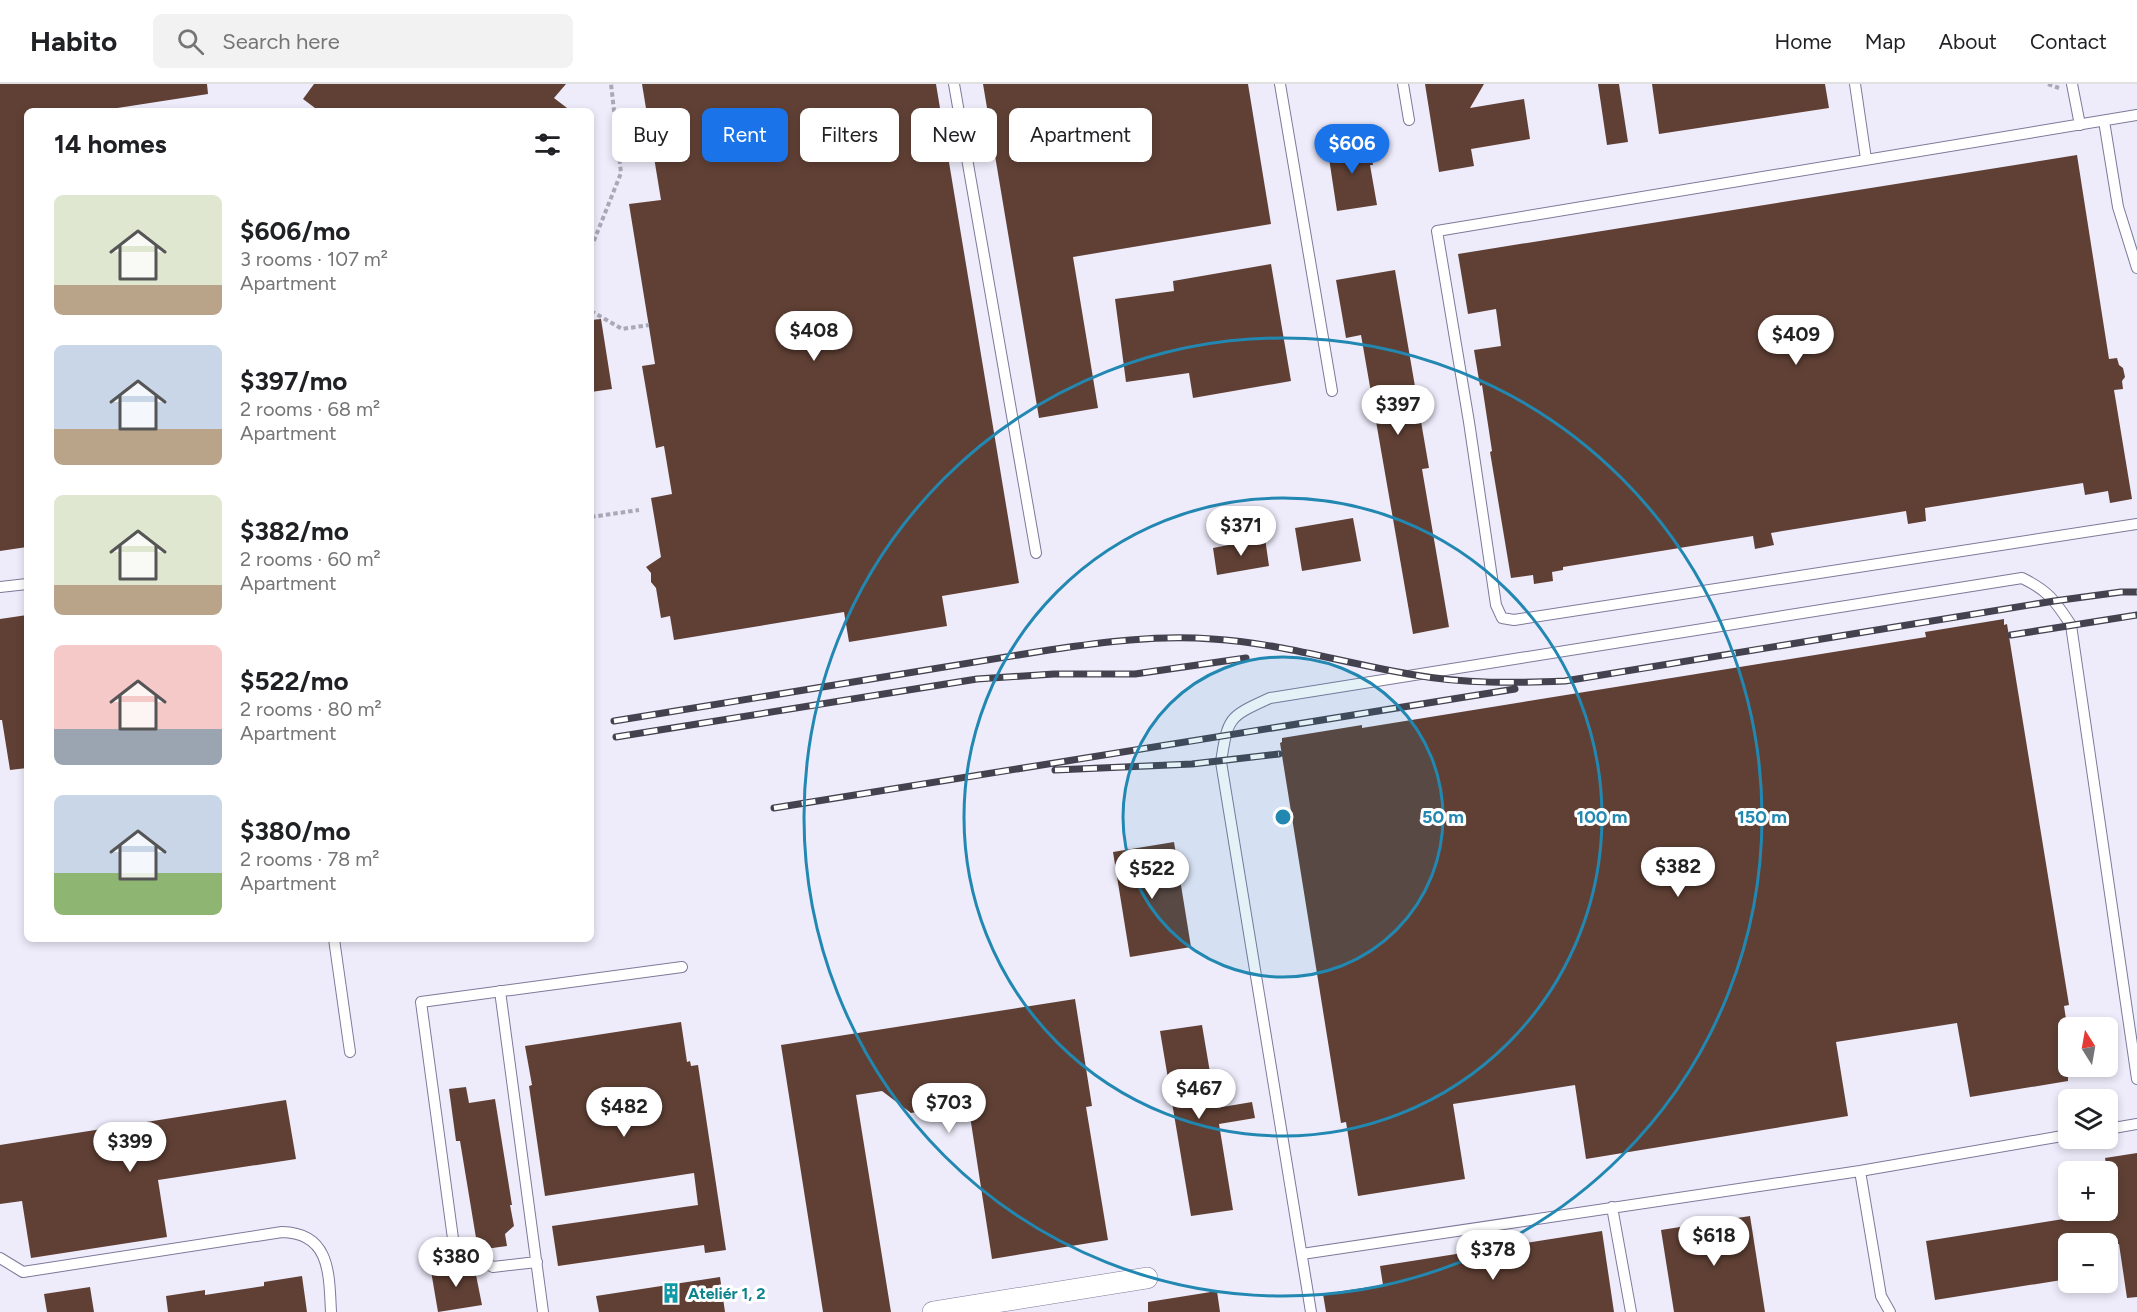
<!DOCTYPE html>
<meta charset="utf-8">
<style>
:root{--surface:#fff;--page:#f2f2f2;--text:#202124;--muted:#757577;--line:#e0e0e0;--accent:#1a73e8}
body{margin:0;font-family:Figtree,sans-serif;background:var(--page);color:var(--text);height:100vh;display:flex;flex-direction:column;font-size:22px;white-space:nowrap}
*{box-sizing:border-box;margin:0}
p{font-size:20px;color:var(--muted)}
.icon{flex:none;width:33px;height:33px;fill:none;stroke:currentColor;stroke-width:2;stroke-linecap:round;stroke-linejoin:round}
.map{position:relative;flex:1;overflow:hidden}
.panel{position:absolute;left:24px;top:24px;width:570px;height:834px;display:flex;flex-direction:column;background:var(--surface);border-radius:9px;box-shadow:0 3px 9px #0003}
.panel>*{flex:none}
.banner{position:absolute;left:612px;top:24px;width:570px;height:54px;display:flex;gap:12px}
.needle{width:39px;rotate:349deg}
.tools{position:absolute;left:2058px;top:933px;display:grid;gap:12px}
.tools a{display:grid;place-items:center;width:60px;height:60px;border-radius:9px;background:var(--surface);box-shadow:0 3px 9px #0003;font-size:30px}
.price{position:absolute;translate:-50% -51px;padding:0 14px;border-radius:21px;background:#fff;color:#222;font-size:20px;line-height:39px;filter:drop-shadow(0 2px 3px #0008)}
.price::after{content:'';position:absolute;left:50%;top:36px;width:18px;height:14px;margin-left:-9px;background:inherit;clip-path:polygon(0 0,100% 0,50% 100%)}
.price.on{background:var(--accent);color:#fff}
ul{padding:0;list-style:none}
li{display:flex;align-items:center;gap:18px;height:150px;padding:0 30px}
li span{display:grid;place-items:center;flex:none;width:168px;height:120px;border-radius:9px;color:#555}
li>.icon{margin-inline-start:auto}
span .icon{width:72px;height:72px;fill:#fffc;stroke-width:1}
li b{font-size:26px}
h2{display:flex;justify-content:space-between;align-items:center;height:72px;padding:0 30px;font-size:26px}
.pill{padding:0 21px;border-radius:9px;background:var(--surface);box-shadow:0 3px 9px #0003;font-size:21px;line-height:54px}
.pill.on{background:var(--accent);color:#fff}
header{display:flex;align-items:center;gap:36px;box-sizing:border-box;height:84px;padding:0 30px;background:var(--surface);border-bottom:2px solid var(--line)}
header strong{font-size:28px}
nav{display:flex;gap:33px;margin-inline-start:auto;font-size:21px}
.search{width:420px;height:54px;background:var(--page);display:flex;align-items:center;gap:15px;box-sizing:border-box;padding:0 21px;border-radius:9px;color:var(--muted);font-size:22px}
.map>svg:first-child{display:block}
.building{fill:#604035}
.lines{fill:none;stroke-linecap:round;stroke-linejoin:round}
.service-casing{stroke:#7d7999;stroke-width:12}
.minor-casing{stroke:#7d7999;stroke-width:22}
.path{stroke:#aaa8b6;stroke-width:4;stroke-dasharray:4.5 3;stroke-linecap:butt}
.service{stroke:#fff;stroke-width:10}
.minor{stroke:#fff;stroke-width:21}
.rail-casing{stroke:#43424e;stroke-width:7}
.rail{stroke:#fff;stroke-width:4.5;stroke-dasharray:14;stroke-linecap:butt}
.ring{fill:none;stroke:#2288b1;stroke-width:3}
.labels{text-anchor:middle;stroke-width:6;stroke-linejoin:round;paint-order:stroke}
.culture-label{font-size:16px;font-weight:bold;fill:#0d838f;stroke:#fff;text-anchor:start}
.centre{fill:#2288b1;stroke:#fff;stroke-width:3}
.ring-label{font-size:18px;text-anchor:middle;font-weight:bold;fill:#2288b1;stroke:#fff;stroke-width:6;stroke-linejoin:round;paint-order:stroke}
</style>
<header>
<strong>Habito</strong>
<div class="search"><svg class="icon" aria-label="search" viewBox="0 0 24 24"><circle cx="10" cy="10" r="6"/><path d="M15 15l6 6"/></svg>Search here</div>
<nav><a>Home</a><a>Map</a><a>About</a><a>Contact</a></nav>
</header>
<div class="map">
<svg width="2137" height="1228" viewBox="0 0 2137 1228">
<rect width="100%" height="100%" fill="#eeecfb"/>
<!-- building -->
<path class="building" d="M 0,0 L 207,0 L 208,10 L 98,27 L 27,27 L 27,463 L 0,467 Z
M 314,0 L 566,0 L 554,14 L 571,27 L 319,27 L 303,15 Z
M 642,0 L 936,0 L 1019,499 L 942,512 L 947,542 L 849,558 L 844,528 L 674,556 L 670,532 L 661,534 L 656,504 L 651,498 L 651,489 L 646,483 L 661,473 L 651,414 L 672,410 L 664,362 L 656,364 L 642,282 L 655,280 L 629,120 L 661,116 Z
M 983,0 L 1248,0 L 1271,140 L 1073,173 L 1098,324 L 1039,334 Z
M 1425,0 L 1484,0 L 1470,24 L 1524,15 L 1530,55 L 1471,65 L 1474,82 L 1439,88 Z
M 1598,0 L 1619,0 L 1628,58 L 1607,61 Z
M 1652,0 L 1825,0 L 1829,24 L 1659,50 Z
M 1367,54 L 1373,81 L 1370,81 L 1377,121 L 1337,127 L 1327,61 Z
M 2077,71 L 2109,275 L 2117,274 L 2119,281 L 2123,284 L 2125,293 L 2122,297 L 2123,305 L 2114,306 L 2132,415 L 2110,419 L 2108,407 L 2085,411 L 2083,399 L 1925,424 L 1926,437 L 1908,440 L 1906,427 L 1771,449 L 1774,461 L 1755,465 L 1753,452 L 1563,483 L 1563,486 L 1552,488 L 1553,497 L 1534,500 L 1533,491 L 1511,494 L 1490,368 L 1492,367 L 1482,301 L 1480,302 L 1474,266 L 1501,262 L 1496,225 L 1468,230 L 1458,170 Z
M 1271,180 L 1291,297 L 1193,314 L 1189,289 L 1126,298 L 1115,215 L 1174,207 L 1173,197 Z
M 1395,186 L 1429,384 L 1422,385 L 1449,543 L 1413,550 L 1361,251 L 1346,254 L 1336,196 Z
M 601,235 L 612,305 L 591,308 L 591,236 Z
M 1353,434 L 1361,477 L 1302,487 L 1295,444 Z
M 1265,454 L 1269,482 L 1217,491 L 1213,464 Z
M 27,531 L 27,684 L 10,686 L 2,636 L 0,636 L 0,535 Z
M 2004,535 L 2004,541 L 2007,540 L 2069,921 L 2064,922 L 2068,948 L 2068,997 L 1970,1013 L 1957,939 L 1836,958 L 1848,1032 L 1586,1075 L 1575,1001 L 1453,1020 L 1465,1095 L 1358,1112 L 1346,1038 L 1341,1039 L 1280,659 L 1282,658 L 1282,654 L 1362,641 L 1362,644 L 1926,553 L 1925,548 Z
M 1174,758 L 1191,863 L 1130,873 L 1113,768 Z
M 1075,915 L 1092,1022 L 1086,1023 L 1108,1156 L 992,1175 L 968,1019 L 911,1029 L 882,1007 L 856,1011 L 891,1228 L 823,1228 L 781,961 Z
M 681,938 L 687,978 L 690,977 L 691,982 L 698,981 L 726,1166 L 705,1169 L 704,1161 L 558,1182 L 552,1142 L 698,1121 L 694,1089 L 545,1112 L 529,1002 L 532,1001 L 525,962 Z
M 1202,941 L 1216,1024 L 1252,1018 L 1255,1034 L 1219,1040 L 1233,1126 L 1191,1132 L 1160,947 Z
M 466,1003 L 469,1019 L 495,1015 L 512,1121 L 510,1121 L 514,1142 L 505,1150 L 507,1162 L 478,1166 L 460,1057 L 456,1057 L 449,1005 Z
M 286,1016 L 296,1075 L 158,1096 L 167,1153 L 31,1174 L 22,1117 L 0,1120 L 0,1061 Z
M 2137,1069 L 2137,1213 L 2127,1214 L 2119,1160 L 2068,1160 L 2068,1195 L 1935,1216 L 1926,1157 L 2114,1127 L 2105,1074 Z
M 1750,1132 L 1765,1228 L 1674,1228 L 1661,1146 Z
M 1602,1147 L 1614,1228 L 1326,1228 L 1323,1210 L 1383,1201 L 1380,1182 Z
M 472,1180 L 474,1181 L 482,1221 L 438,1228 L 431,1187 Z
M 302,1192 L 307,1228 L 168,1228 L 166,1212 L 205,1206 L 205,1211 L 264,1202 L 264,1198 Z
M 720,1193 L 725,1228 L 599,1228 L 596,1212 Z
M 90,1203 L 94,1228 L 47,1228 L 44,1210 Z
M 1217,1207 L 1220,1228 L 1148,1228 L 1148,1218 Z"/>
<g class="lines">
<!-- service casing -->
<g class="service-casing">
<path id="service" d="M 954,0 L 1036,469
M 1280,0 L 1332,307
M 1403,0 L 1409,36
M 1855,0 L 1866,75
M 2072,0 L 2080,41
M 2137,31 L 1437,147 L 1469,338 L 1496,521 L 1502,534 L 1514,536 L 2137,440
M 2104,37 L 2118,123 L 2137,184
M 0,503 L 27,500
M 334,855 L 350,968
M 500,907 L 543,1228
M 2108,1045 L 2137,1040
M 1860,1087 L 1881,1212 L 1890,1228
M 1612,1123 L 1631,1228
M 1302,1170 L 1860,1087 L 2068,1051
M 0,1174 L 23,1188 L 282,1148 C 331,1149 329,1191 331,1228
M 537,1178 L 493,1183 L 454,1162 L 421,918 L 682,883
M 1311,1228 L 1221,678 C 1228,632 1229,633 1270,614 L 2022,494 C 2049,507 2055,517 2071,541 L 2137,995"/>
</g>
<!-- minor casing -->
<g class="minor-casing">
<path id="minor" d="M 933,1228 L 1147,1194"/>
</g>
<!-- path -->
<path class="path" d="M 2048,0 L 2059,4
M 591,164 L 621,89 L 611,0
M 591,227 L 622,245 L 649,241
M 591,433 L 639,426"/>
<!-- service -->
<use href="#service" class="service"/>
<!-- minor -->
<use href="#minor" class="minor"/>
<!-- rail casing -->
<g class="rail-casing">
<path id="rail" d="M 2011,551 L 2137,531
M 614,637 L 1049,566 C 1103,558 1157,551 1212,555 C 1281,559 1347,580 1415,591 C 1465,600 1515,599 1565,597 L 2054,517 L 2121,508 L 2137,508
M 616,653 L 977,595 L 1054,590 L 1135,590 L 1246,574
M 1055,686 L 1192,680 L 1279,670
M 774,724 L 1515,605"/>
</g>
<!-- rail -->
<use href="#rail" class="rail"/>
</g>
<!-- distance rings -->
<circle cx="1283" cy="733" r="160" fill="#2288b1" fill-opacity=".12"/>
<g class="ring">
<circle cx="1283" cy="733" r="160"/>
<circle cx="1283" cy="733" r="319"/>
<circle cx="1283" cy="733" r="479"/>
</g>
<!-- icons -->
<defs>
<g id="building-bare" transform="scale(1.62)"><path d="M-4-6H4V6H1V3H-1V6H-4ZM-2.5-4.3h1.7v1.8h-1.7ZM.8-4.3h1.7v1.8H.8ZM-2.5-1h1.7V.8h-1.7ZM.8-1h1.7V.8H.8Z" fill="#0f9aa8" stroke="#fff" stroke-width="2.5" paint-order="stroke"/></g>
</defs>
<g fill-rule="evenodd">
<use href="#building-bare" x="671" y="1209"/>
</g>
<g class="labels">
<!-- culture labels -->
<g class="culture-label">
<text x="688" y="1215">Ateliér 1, 2</text>
</g>
</g>
<circle cx="1283" cy="733" r="9" class="centre"/>
<g class="ring-label">
<text x="1443" y="739">50 m</text>
<text x="1602" y="739">100 m</text>
<text x="1762" y="739">150 m</text>
</g>
</svg>
<div class="tools">
<a><svg class="needle" viewBox="-14 -14 28 28"><path d="M0-13l5 13h-10z" fill="#e53935"/><path d="M0 13l5-13h-10z" fill="#757577"/></svg></a>
<a><svg class="icon" aria-label="layers" viewBox="0 0 24 24"><path d="M12 4l9 5-9 5-9-5zM3 14l9 5 9-5"/></svg></a>
<a>+</a>
<a>−</a>
</div>
<b class="price on" style="left:1352px;top:91px">$606</b>
<b class="price" style="left:814px;top:278px">$408</b>
<b class="price" style="left:1796px;top:282px">$409</b>
<b class="price" style="left:1398px;top:352px">$397</b>
<b class="price" style="left:1241px;top:473px">$371</b>
<b class="price" style="left:1678px;top:814px">$382</b>
<b class="price" style="left:1152px;top:816px">$522</b>
<b class="price" style="left:1199px;top:1036px">$467</b>
<b class="price" style="left:949px;top:1050px">$703</b>
<b class="price" style="left:624px;top:1054px">$482</b>
<b class="price" style="left:130px;top:1089px">$399</b>
<b class="price" style="left:1714px;top:1183px">$618</b>
<b class="price" style="left:1493px;top:1197px">$378</b>
<b class="price" style="left:456px;top:1204px">$380</b>
<div class="banner">
<a class="pill">Buy</a>
<a class="pill on">Rent</a>
<a class="pill">Filters</a>
<a class="pill">New</a>
<a class="pill">Apartment</a>
</div>
<section class="panel">
<h2>14 homes<svg class="icon" aria-label="filters" viewBox="0 0 24 24"><path d="M4 7h16M4 17h16"/><circle cx="9" cy="7" r="2"/><circle cx="15" cy="17" r="2"/></svg></h2>
<ul>
<li><span style="background:linear-gradient(#dfe7d0 75%,#b9a48a 0)"><svg class="icon" aria-label="home" viewBox="0 0 24 24"><path d="M3 11l9-7 9 7M6 9v11h12V9"/></svg></span><div><b>$606/mo</b><p>3 rooms · 107 m²</p><p>Apartment</p></div></li>
<li><span style="background:linear-gradient(#c9d6e8 70%,#b9a48a 0)"><svg class="icon" aria-label="home" viewBox="0 0 24 24"><path d="M3 11l9-7 9 7M6 9v11h12V9"/></svg></span><div><b>$397/mo</b><p>2 rooms · 68 m²</p><p>Apartment</p></div></li>
<li><span style="background:linear-gradient(#dfe7d0 75%,#b9a48a 0)"><svg class="icon" aria-label="home" viewBox="0 0 24 24"><path d="M3 11l9-7 9 7M6 9v11h12V9"/></svg></span><div><b>$382/mo</b><p>2 rooms · 60 m²</p><p>Apartment</p></div></li>
<li><span style="background:linear-gradient(#f6c9c9 70%,#9aa5b1 0)"><svg class="icon" aria-label="home" viewBox="0 0 24 24"><path d="M3 11l9-7 9 7M6 9v11h12V9"/></svg></span><div><b>$522/mo</b><p>2 rooms · 80 m²</p><p>Apartment</p></div></li>
<li><span style="background:linear-gradient(#c9d6e8 65%,#8fb573 0)"><svg class="icon" aria-label="home" viewBox="0 0 24 24"><path d="M3 11l9-7 9 7M6 9v11h12V9"/></svg></span><div><b>$380/mo</b><p>2 rooms · 78 m²</p><p>Apartment</p></div></li>
</ul>
</section>
</div>
